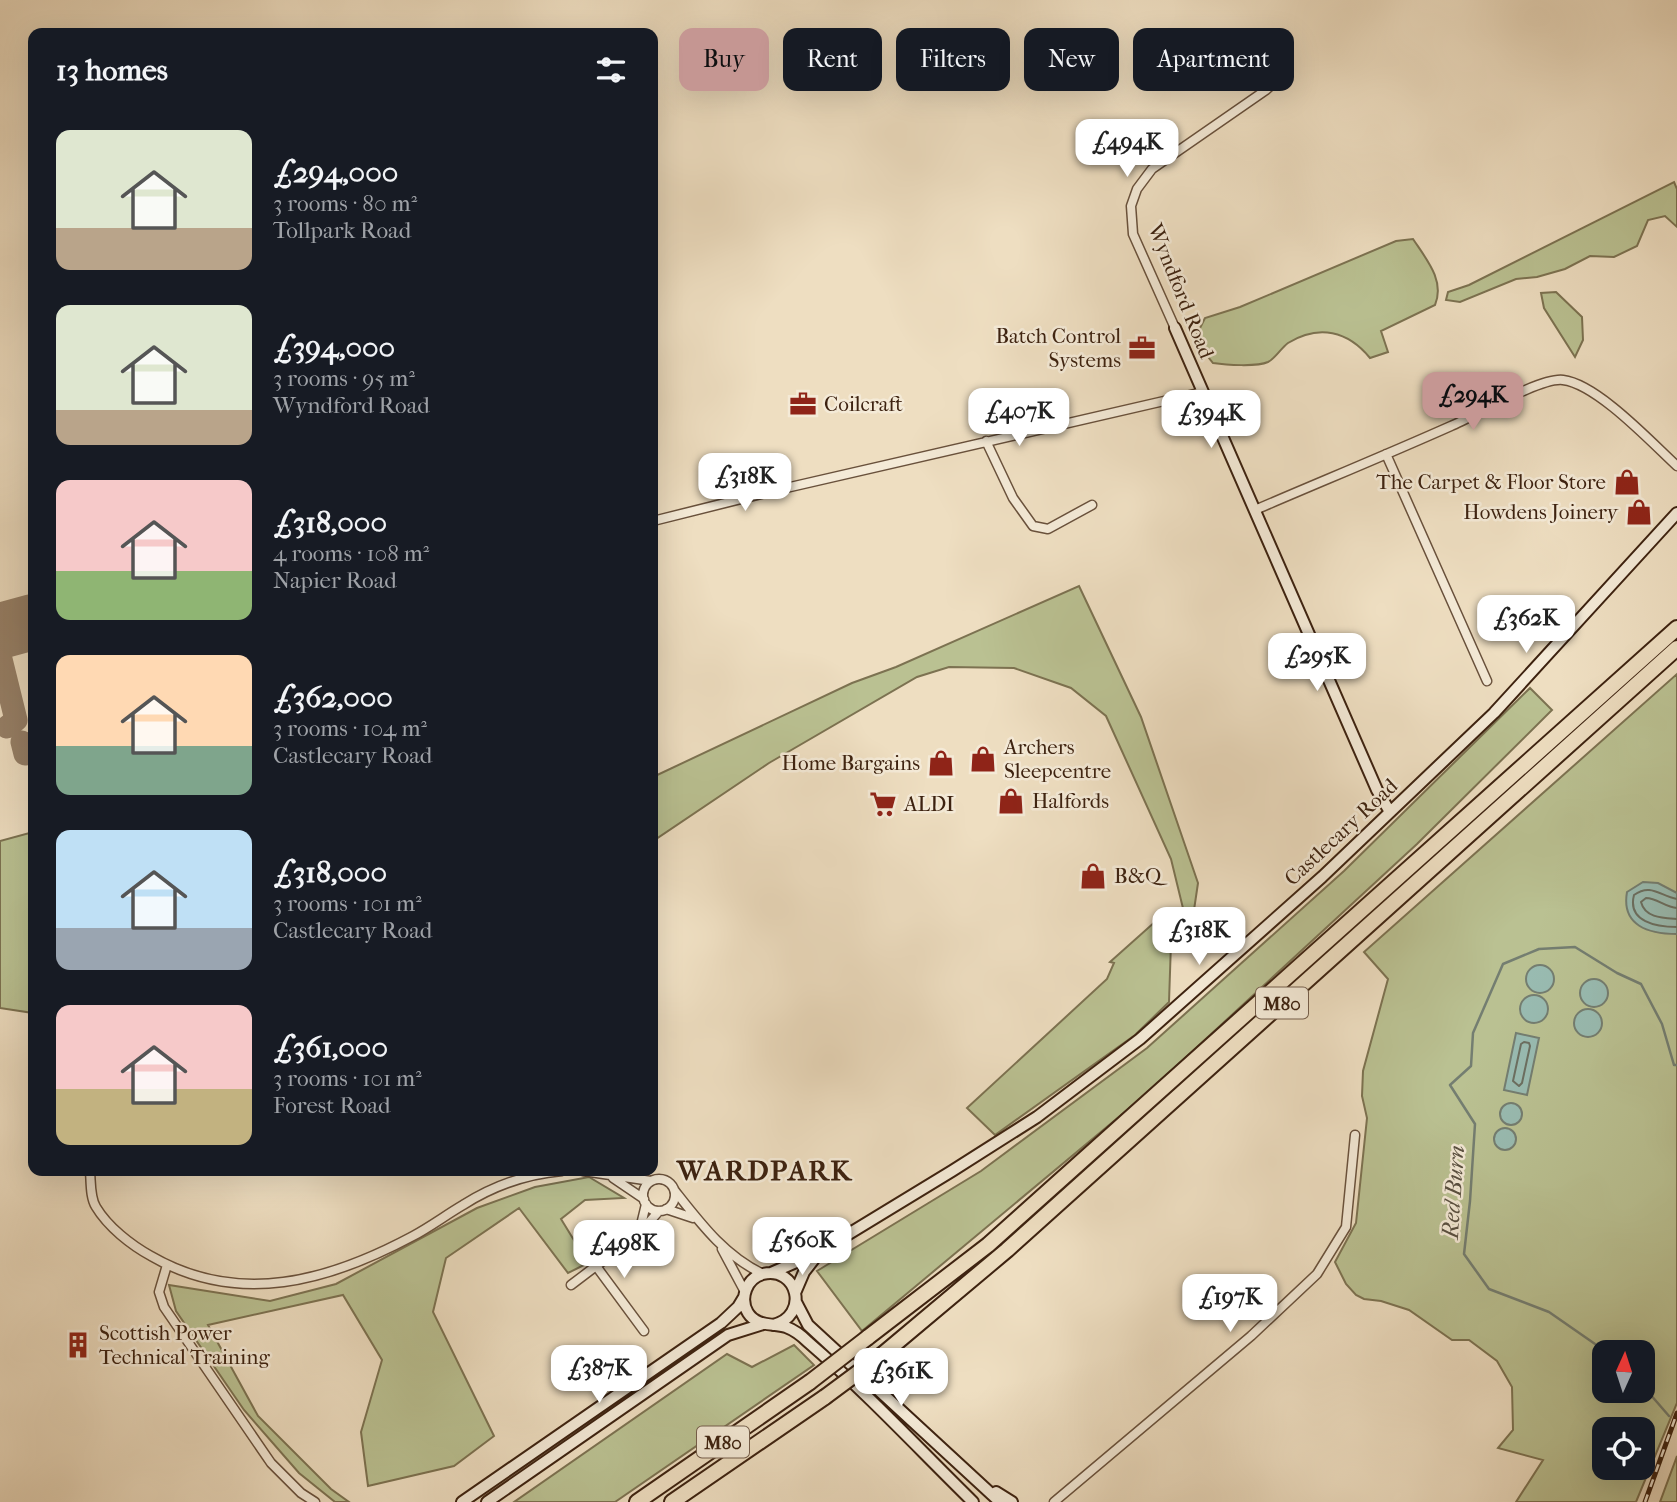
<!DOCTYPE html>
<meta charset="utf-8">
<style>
:root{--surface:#171b24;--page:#242831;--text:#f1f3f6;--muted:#9ea1a6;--accent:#c59692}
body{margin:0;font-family:"IM FELL French Canon",serif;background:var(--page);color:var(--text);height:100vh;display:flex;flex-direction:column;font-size:26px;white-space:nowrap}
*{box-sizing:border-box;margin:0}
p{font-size:23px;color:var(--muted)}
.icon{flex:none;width:38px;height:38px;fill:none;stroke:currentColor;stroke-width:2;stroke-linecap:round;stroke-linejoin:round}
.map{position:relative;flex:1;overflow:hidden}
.sheet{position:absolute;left:28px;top:28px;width:630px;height:1148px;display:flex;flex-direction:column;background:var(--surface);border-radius:14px;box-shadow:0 7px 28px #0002}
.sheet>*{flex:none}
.hud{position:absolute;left:679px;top:28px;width:665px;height:63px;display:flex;gap:14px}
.needle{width:46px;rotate:3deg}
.tools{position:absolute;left:1592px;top:1340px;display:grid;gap:14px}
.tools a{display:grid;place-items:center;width:63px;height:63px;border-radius:14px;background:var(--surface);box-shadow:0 7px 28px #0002;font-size:35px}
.price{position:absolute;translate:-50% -60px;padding:0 16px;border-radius:14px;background:#fff;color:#222;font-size:23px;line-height:46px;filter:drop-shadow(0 2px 4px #0008)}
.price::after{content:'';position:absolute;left:50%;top:42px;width:21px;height:16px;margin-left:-10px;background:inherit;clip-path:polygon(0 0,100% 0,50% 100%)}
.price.current{background:var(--accent);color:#111}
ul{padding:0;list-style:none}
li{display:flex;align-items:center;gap:21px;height:175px;padding:0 28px}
li span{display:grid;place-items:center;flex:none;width:196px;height:140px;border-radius:14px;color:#555}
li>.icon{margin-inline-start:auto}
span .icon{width:84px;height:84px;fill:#fffc;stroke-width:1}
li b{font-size:30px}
h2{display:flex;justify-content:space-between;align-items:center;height:84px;padding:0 28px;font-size:30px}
.pill{padding:0 24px;border-radius:14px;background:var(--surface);box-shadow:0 7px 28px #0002;font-size:24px;line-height:63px}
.pill.current{background:var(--accent);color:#111}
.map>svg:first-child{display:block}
.green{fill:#bac192;stroke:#7c7251;stroke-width:2;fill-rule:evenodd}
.water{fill:#99bcb2;stroke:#747e71;stroke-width:2}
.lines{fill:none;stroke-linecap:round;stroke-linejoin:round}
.shore{stroke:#6b6f61;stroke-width:2}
.stream{stroke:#747e71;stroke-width:2.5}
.taxiway{stroke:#968068;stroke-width:23}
.runway{stroke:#968068;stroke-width:56}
.street-casing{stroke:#69513c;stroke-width:11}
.secondary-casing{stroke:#3d2210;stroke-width:14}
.highway-casing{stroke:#3d2210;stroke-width:18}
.street{stroke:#f4ead7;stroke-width:8}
.secondary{stroke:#f4ead7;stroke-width:10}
.highway{stroke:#eedec1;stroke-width:14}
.rail-casing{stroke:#3d2210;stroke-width:5}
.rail{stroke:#f4ead7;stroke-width:2.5;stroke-dasharray:8;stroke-linecap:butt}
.highway-bridge-casing{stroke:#3d2210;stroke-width:18;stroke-linecap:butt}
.highway-bridge{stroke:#eedec1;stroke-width:14}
.labels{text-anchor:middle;stroke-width:5;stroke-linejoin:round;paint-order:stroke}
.shield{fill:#f4ead7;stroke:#745e4c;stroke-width:2}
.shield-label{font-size:19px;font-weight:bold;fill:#3d2210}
.street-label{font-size:21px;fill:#3d2210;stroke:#f4ead7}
.poi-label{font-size:21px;fill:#3d2210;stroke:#f4ead7;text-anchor:start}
.water-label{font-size:23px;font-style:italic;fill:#595041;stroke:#f4ead7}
.district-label{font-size:28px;font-weight:bold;letter-spacing:2px;fill:#3d2210;stroke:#f4ead7}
</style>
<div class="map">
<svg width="1677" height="1502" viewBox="0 0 1677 1502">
<rect width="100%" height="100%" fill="#eedec1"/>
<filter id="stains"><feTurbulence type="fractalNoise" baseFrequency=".00286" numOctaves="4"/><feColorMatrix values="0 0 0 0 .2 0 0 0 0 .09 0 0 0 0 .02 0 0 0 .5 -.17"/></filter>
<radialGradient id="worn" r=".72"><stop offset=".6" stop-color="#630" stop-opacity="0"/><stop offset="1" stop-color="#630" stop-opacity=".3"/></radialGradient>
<!-- green -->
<path class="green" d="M 1674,182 L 1677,189 L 1677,227 L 1665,216 L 1648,220 L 1637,246 L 1614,257 L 1590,256 L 1565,269 L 1537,277 L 1516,279 L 1460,302 L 1446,300 L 1448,292 L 1469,285 Z
M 1413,239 C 1427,260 1445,281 1435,305 L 1381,331 L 1388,352 L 1370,358 C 1348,331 1319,324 1288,343 C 1281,348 1276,358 1268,362 C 1257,367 1226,365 1213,363 L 1201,348 L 1196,336 L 1205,318 L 1240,307 L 1396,241 Z
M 1556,292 L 1582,317 L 1583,340 L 1575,357 L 1544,308 L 1541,293 Z
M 1079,586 L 1141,717 L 1198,883 L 1190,937 L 1171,859 L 1106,716 L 1071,688 L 1014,668 L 949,667 L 917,677 L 769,763 L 653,841 L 653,777 L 852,683 L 896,667 Z
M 1677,674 L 1677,1403 L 1636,1502 L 1516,1502 L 1543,1460 L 1498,1448 L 1513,1430 L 1512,1387 L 1497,1361 L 1469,1340 L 1452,1340 L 1409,1310 L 1381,1301 L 1364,1299 L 1356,1295 L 1346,1284 L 1335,1262 L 1356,1223 L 1367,1118 L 1362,1096 L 1363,1071 L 1388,979 L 1364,952 ZM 1605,1353 L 1643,1353 L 1643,1391 L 1605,1391 ZM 1605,1430 L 1643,1430 L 1643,1468 L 1605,1468 Z
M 1530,688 L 1552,710 L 1417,844 L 1144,1096 L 862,1331 L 817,1271 L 981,1171 L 1147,1048 L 1344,871 Z
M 33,832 L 33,1013 L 0,1008 L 0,841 Z
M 1166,912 L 1172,913 L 1169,1002 L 1135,1035 L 995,1135 L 967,1108 L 1107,979 L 1114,963 L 1110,962 Z
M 589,1177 L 624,1198 L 585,1200 L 561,1219 L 588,1263 L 568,1273 L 519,1208 L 446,1258 L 433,1312 L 494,1436 L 454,1466 L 368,1486 L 361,1432 L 382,1360 L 343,1295 L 208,1325 L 258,1416 L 331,1489 L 349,1502 L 335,1502 L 299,1473 L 244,1410 L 176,1311 L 169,1285 L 270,1301 L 336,1284 L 477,1208 L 535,1187 Z
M 794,1345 L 814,1365 L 615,1502 L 514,1502 L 727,1354 L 752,1367 Z
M 1677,1456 L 1677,1502 L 1660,1502 Z"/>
<!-- water -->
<path class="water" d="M 1643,882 L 1658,883 L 1677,893 L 1677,934 C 1649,934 1621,926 1627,892 Z
M1526 979a14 14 0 1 1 28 0a14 14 0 1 1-28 0Z
M1580 993a14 14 0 1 1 28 0a14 14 0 1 1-28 0Z
M1520 1009a14 14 0 1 1 28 0a14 14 0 1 1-28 0Z
M1574 1023a14 14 0 1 1 28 0a14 14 0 1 1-28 0Z
M 1516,1033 L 1539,1038 L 1527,1095 L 1504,1090 Z
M1500 1114a11 11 0 1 1 22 0a11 11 0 1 1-22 0Z
M1494 1139a11 11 0 1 1 22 0a11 11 0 1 1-22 0Z"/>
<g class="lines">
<!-- shore -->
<path class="shore" d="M 1677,899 C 1660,896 1651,883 1634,895 C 1627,922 1657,927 1677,927
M 1677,908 C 1665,907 1657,898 1646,898 L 1641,902 C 1645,918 1663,918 1677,919
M 1524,1042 L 1529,1043 L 1530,1046 L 1522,1083 L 1519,1086 L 1513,1081 L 1521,1044 Z"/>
<!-- stream -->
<path class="stream" d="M 1608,1353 L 1549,1312 L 1489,1289 L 1464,1254 L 1470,1201 L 1475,1124 L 1450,1085 L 1471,1066 L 1473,1033 L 1503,964 L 1539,949 L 1575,947 L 1617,973 L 1641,984 L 1662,1024 L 1674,1065 L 1677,1065
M 1643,1386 L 1669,1416"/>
<!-- taxiway -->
<path class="taxiway" d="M 0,655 L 16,720 L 7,727
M 22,742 L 25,754"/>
<!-- runway -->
<path class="runway" d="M 0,631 L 33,622"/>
<!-- street casing -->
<g class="street-casing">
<path id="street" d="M 1175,328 L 1133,234 L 1131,206 L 1137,189 L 1152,169 L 1266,90 L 1276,81 L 1278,65
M 986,441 L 1013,498 L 1033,526 L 1048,529 L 1092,505
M 1386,454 L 1487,681
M 1255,510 C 1320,482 1386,455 1451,426 C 1475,416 1541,377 1563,380 C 1597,384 1651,442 1677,466
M 653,521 L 773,491 L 1203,392
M 90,1171 C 91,1182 90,1198 96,1207 C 108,1227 131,1245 151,1256 C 239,1307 329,1281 413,1236 C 430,1227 446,1215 463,1205 C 493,1186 527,1174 562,1171
M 583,1171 L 651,1181
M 613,1178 L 644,1199
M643 1195a16 16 0 1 1 32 0a16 16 0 1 1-32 0Z
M 675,1191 C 701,1224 725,1256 763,1274
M 666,1209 L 693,1218
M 640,1229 L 646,1204
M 722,1249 L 745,1292
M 167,1265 L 159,1292 L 164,1307 L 271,1463 L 301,1493 L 315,1502
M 571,1285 L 596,1266
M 644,1331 L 596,1266 L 638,1235 L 659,1211
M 1054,1502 L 1251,1336 L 1317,1274 L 1346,1227 L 1355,1135"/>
</g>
<!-- secondary casing -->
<g class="secondary-casing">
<path id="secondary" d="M 1175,328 L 1377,790 L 1390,812
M 771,1273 L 819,1252 L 952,1171 L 1037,1117 L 1140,1039 L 1322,877 L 1494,713 L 1677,513
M 795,1293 L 804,1272 L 818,1254
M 796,1302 L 808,1325 L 1000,1502
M 773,1325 C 810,1316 798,1266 763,1274 C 747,1278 739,1298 748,1313 C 757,1327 772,1323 786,1327 C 794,1330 802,1336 808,1342 C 866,1392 918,1448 973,1502
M 996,1492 L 1012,1502
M 462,1502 L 721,1323 L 738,1307 L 744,1297
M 487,1502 L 728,1335 L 763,1324"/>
</g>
<!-- highway casing -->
<g class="highway-casing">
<path id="highway" d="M 867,1338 L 988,1245 L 1677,628
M 883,1354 L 1007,1250 L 1677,648
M 637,1502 L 810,1382
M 672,1502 L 825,1397"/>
</g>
<!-- street -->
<use href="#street" class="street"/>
<!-- secondary -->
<use href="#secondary" class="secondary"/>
<!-- highway -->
<use href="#highway" class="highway"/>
<!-- rail casing -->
<g class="rail-casing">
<path id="rail" d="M 1645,1502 L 1677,1413"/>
</g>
<!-- rail -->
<use href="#rail" class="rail"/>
<!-- highway-bridge casing -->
<g class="highway-bridge-casing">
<path id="highway-bridge" d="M 810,1382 L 867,1338
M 825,1397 L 883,1354"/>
</g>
<!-- highway-bridge -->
<use href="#highway-bridge" class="highway-bridge"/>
</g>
<!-- icons -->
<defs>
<g id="office-bare" transform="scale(2.1)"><path d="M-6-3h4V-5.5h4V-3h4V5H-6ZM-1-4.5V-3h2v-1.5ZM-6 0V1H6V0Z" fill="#8f2418" stroke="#f4ead7" stroke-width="2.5" paint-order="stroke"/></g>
<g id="shop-bare" transform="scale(2.1)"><path d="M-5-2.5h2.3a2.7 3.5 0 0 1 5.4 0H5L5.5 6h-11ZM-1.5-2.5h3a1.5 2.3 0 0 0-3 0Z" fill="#8f2418" stroke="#f4ead7" stroke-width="2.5" paint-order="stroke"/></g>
<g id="supermarket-bare" transform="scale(2.1)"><path d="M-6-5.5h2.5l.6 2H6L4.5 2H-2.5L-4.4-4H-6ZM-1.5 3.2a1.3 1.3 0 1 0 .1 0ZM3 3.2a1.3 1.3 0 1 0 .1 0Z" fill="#8f2418" stroke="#f4ead7" stroke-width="2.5" paint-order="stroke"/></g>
<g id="building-bare" transform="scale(2.1)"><path d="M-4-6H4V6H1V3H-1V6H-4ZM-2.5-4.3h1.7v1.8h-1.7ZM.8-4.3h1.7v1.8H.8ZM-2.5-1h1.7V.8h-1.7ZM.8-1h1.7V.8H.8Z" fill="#8f2418" stroke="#f4ead7" stroke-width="2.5" paint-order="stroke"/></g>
</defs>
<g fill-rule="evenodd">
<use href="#office-bare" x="1142" y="348"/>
<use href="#office-bare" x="803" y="404"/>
<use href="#shop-bare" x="1627" y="482"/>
<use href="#shop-bare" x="1639" y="512"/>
<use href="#shop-bare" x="983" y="759"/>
<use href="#shop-bare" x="941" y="763"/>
<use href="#shop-bare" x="1011" y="801"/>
<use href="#supermarket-bare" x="883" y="804"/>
<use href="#shop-bare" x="1093" y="876"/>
<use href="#building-bare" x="78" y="1345"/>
</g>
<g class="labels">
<!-- shield labels -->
<g class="shield">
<rect x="1256" y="987.5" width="52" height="31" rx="5"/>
<rect x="697" y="1426.5" width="52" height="31" rx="5"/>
</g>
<g class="shield-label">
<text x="1282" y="1010">M80</text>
<text x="723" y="1449">M80</text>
</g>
<!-- street labels -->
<g class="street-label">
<text transform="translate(1181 291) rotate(68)" y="7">Wyndford Road</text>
<text transform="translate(1341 832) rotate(-43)" y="7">Castlecary Road</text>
</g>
<!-- poi labels -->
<g class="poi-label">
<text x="1121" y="343" text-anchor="end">Batch Control<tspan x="1121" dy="24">Systems</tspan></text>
<text x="824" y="411">Coilcraft</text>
<text x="1606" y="489" text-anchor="end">The Carpet &amp; Floor Store</text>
<text x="1618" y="519" text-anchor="end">Howdens Joinery</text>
<text x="1004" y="754">Archers<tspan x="1004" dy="24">Sleepcentre</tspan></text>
<text x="920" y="770" text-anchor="end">Home Bargains</text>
<text x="1032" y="808">Halfords</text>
<text x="904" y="811">ALDI</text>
<text x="1114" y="883">B&amp;Q</text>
<text x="99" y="1340">Scottish Power<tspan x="99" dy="24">Technical Training</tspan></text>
</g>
<!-- water labels -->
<g class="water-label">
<text transform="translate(1453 1192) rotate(-86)" y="8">Red Burn</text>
</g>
<!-- district labels -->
<g class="district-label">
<text x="765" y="1180">WARDPARK</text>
</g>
</g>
<rect width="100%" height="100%" filter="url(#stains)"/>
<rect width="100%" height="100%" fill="url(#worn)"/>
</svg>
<div class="tools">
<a><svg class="needle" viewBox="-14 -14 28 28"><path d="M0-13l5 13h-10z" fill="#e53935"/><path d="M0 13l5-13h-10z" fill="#9ea1a6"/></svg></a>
<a><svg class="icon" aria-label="locate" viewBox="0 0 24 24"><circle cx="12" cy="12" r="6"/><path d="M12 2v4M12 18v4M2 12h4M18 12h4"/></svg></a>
</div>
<b class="price" style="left:1127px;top:179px">£494K</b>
<b class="price current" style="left:1473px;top:432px">£294K</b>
<b class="price" style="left:1019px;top:448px">£407K</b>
<b class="price" style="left:1211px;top:450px">£394K</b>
<b class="price" style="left:745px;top:513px">£318K</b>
<b class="price" style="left:1526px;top:655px">£362K</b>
<b class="price" style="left:1317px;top:693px">£295K</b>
<b class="price" style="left:1199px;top:967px">£318K</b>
<b class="price" style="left:802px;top:1277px">£560K</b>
<b class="price" style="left:624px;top:1280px">£498K</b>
<b class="price" style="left:1230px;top:1334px">£197K</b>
<b class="price" style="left:599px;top:1405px">£387K</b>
<b class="price" style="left:901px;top:1408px">£361K</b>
<div class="hud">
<a class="pill current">Buy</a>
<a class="pill">Rent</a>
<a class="pill">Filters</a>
<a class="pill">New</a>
<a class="pill">Apartment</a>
</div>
<section class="sheet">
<h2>13 homes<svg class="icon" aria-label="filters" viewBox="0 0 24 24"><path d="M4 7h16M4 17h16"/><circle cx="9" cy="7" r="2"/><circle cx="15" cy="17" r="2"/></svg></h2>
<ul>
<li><span style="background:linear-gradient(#dfe7d0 70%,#b9a48a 0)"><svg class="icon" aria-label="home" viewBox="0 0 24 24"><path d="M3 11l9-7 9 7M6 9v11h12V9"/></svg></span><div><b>£294,000</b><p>3 rooms · 80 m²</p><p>Tollpark Road</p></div></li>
<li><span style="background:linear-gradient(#dfe7d0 75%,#b9a48a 0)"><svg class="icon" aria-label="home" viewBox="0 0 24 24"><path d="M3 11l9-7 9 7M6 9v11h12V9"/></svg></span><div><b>£394,000</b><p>3 rooms · 95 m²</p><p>Wyndford Road</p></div></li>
<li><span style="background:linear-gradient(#f6c9c9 65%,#8fb573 0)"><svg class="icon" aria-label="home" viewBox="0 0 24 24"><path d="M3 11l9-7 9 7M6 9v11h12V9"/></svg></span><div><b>£318,000</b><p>4 rooms · 108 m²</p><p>Napier Road</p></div></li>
<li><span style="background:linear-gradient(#ffd9b3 65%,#7fa58c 0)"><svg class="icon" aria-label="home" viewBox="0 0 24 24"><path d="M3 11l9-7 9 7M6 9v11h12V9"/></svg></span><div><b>£362,000</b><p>3 rooms · 104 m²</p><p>Castlecary Road</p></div></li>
<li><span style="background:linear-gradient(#bfe0f5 70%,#9aa5b1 0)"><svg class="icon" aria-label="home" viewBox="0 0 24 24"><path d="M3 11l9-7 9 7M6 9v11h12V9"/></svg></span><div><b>£318,000</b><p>3 rooms · 101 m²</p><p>Castlecary Road</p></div></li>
<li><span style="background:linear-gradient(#f6c9c9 60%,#c2b280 0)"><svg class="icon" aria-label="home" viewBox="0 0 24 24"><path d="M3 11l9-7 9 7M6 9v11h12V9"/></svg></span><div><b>£361,000</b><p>3 rooms · 101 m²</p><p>Forest Road</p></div></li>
</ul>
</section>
</div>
